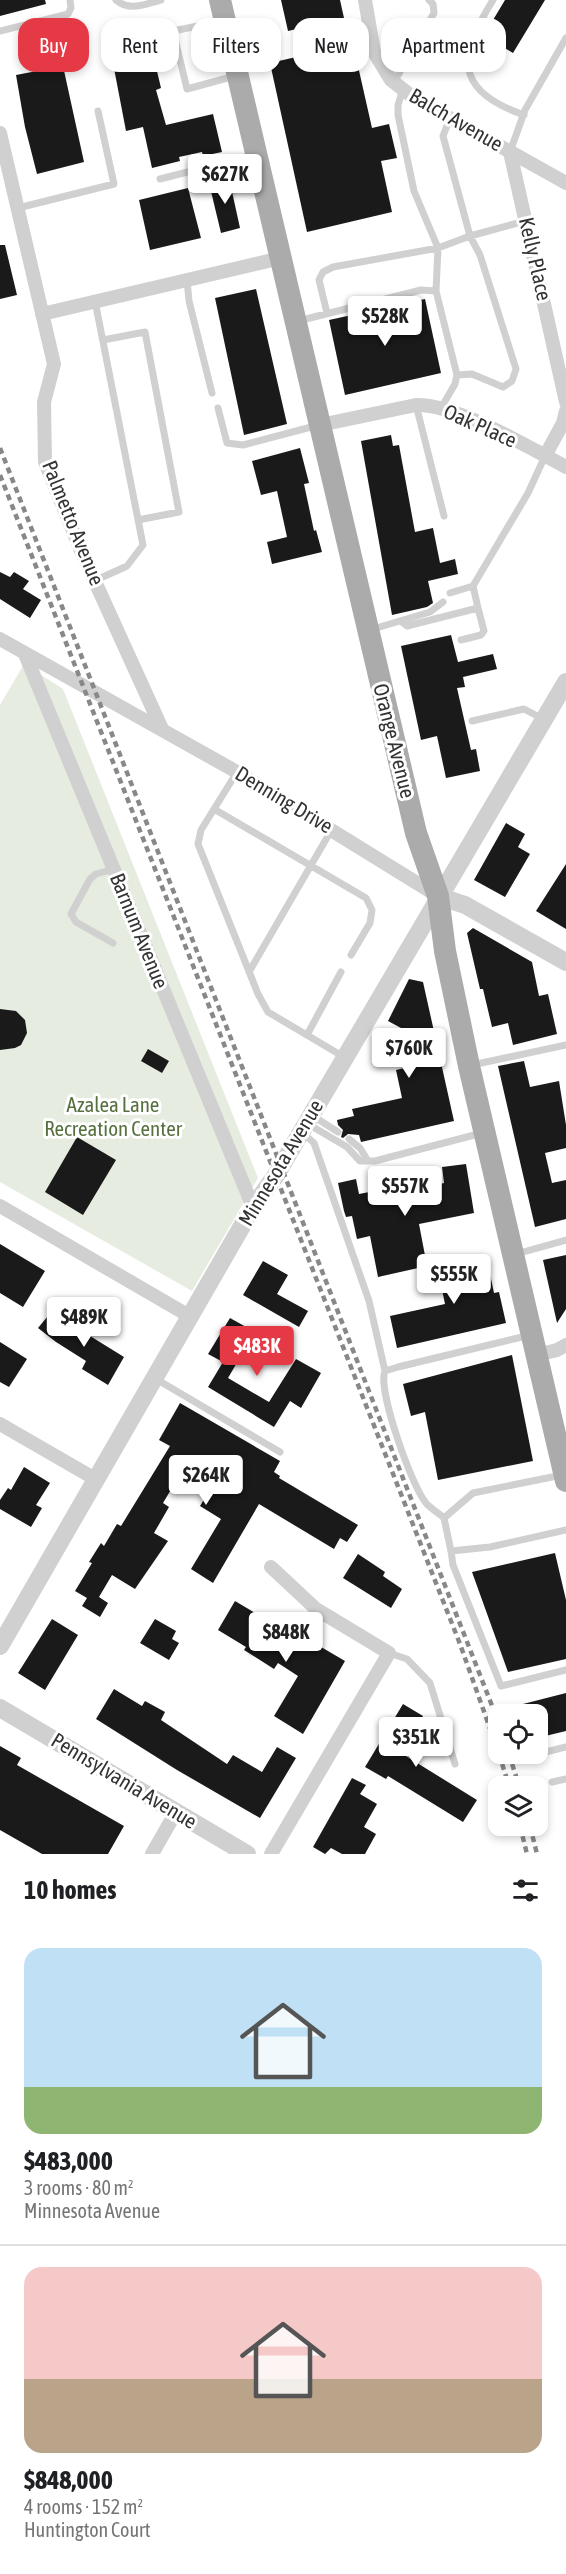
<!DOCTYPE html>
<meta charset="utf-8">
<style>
:root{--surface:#fff;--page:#f6f6f6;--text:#202124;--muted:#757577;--line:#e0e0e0;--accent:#e63946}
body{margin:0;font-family:"Asap Condensed",sans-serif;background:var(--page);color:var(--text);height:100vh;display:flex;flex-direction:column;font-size:22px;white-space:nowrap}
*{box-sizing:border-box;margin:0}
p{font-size:20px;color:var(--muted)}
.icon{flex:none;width:33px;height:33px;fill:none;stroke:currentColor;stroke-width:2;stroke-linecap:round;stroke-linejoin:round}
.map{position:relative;height:1854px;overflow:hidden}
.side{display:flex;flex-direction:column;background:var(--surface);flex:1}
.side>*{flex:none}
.banner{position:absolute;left:18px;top:18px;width:531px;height:54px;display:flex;gap:12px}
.fabs{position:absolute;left:488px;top:1704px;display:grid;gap:12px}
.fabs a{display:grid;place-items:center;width:60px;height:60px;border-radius:12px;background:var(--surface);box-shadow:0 3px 9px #0003;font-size:30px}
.price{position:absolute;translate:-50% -51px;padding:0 14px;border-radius:6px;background:#fff;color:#222;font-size:20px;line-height:39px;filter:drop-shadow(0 2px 3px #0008)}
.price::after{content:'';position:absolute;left:50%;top:36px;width:18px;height:14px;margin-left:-9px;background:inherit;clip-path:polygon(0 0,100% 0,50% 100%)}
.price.on{background:var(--accent);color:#fff}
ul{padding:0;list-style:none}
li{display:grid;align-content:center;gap:12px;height:318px;padding:0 24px}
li+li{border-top:2px solid var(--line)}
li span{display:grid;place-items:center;height:186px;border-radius:18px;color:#555}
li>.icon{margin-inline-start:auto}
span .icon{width:108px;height:108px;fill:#fffc;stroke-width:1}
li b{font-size:26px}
h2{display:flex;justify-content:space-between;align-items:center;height:72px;padding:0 24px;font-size:26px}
.pill{padding:0 21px;border-radius:18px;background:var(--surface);box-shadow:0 3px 9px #0003;font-size:21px;line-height:54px}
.pill.on{background:var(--accent);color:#fff}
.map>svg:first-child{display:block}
.green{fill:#e6ecdf}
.building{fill:#1a1a1a}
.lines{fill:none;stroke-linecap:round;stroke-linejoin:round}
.service{stroke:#d0d0d0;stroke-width:7}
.minor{stroke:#d0d0d0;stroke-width:14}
.tertiary{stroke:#d0d0d0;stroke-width:18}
.primary{stroke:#ababab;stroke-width:22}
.rail{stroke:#888;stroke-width:4.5;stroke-dasharray:6 4.5;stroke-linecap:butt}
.labels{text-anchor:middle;stroke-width:6;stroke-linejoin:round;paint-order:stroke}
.street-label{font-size:21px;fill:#333;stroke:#fff}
.park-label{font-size:21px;fill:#56703f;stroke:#fff}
</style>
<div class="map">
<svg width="566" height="1854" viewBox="0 0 566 1854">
<rect width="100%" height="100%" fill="#fff"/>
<!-- green -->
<path class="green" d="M 24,664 L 63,689 L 258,1178 L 192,1291 L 0,1182 L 0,705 Z"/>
<!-- building -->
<path class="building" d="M 0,0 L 45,0 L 46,4 L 0,16 Z
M 281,0 L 340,0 L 344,18 L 288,31 Z
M 505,0 L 545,0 L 513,53 L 484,35 Z
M 147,29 L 161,88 L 156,90 L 166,125 L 213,114 L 222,152 L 203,156 L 202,152 L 179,157 L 180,161 L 152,168 L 143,127 L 126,131 L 108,37 Z
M 353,44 L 372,128 L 389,124 L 397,158 L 381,161 L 392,212 L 307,232 L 270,63 Z
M 63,66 L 84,162 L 37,174 L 25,127 L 16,75 Z
M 229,178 L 240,228 L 221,233 L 209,183 Z
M 188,188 L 201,238 L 150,250 L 139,200 Z
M 0,245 L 5,245 L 17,295 L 0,299 Z
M 256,289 L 287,424 L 244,435 L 215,298 Z
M 425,299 L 441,373 L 345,395 L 329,320 Z
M 391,435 L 393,446 L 399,445 L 415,532 L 433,528 L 440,563 L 455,559 L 458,574 L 428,581 L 433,603 L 427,607 L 392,615 L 361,441 Z
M 300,448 L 309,483 L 304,484 L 314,531 L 316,530 L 322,552 L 272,564 L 267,542 L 287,537 L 277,491 L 261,495 L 252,461 Z
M 0,572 L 10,577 L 14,572 L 29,581 L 23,589 L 41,600 L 30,618 L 0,599 Z
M 451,635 L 458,662 L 493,654 L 497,669 L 463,677 L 465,687 L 457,688 L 471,750 L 476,749 L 480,771 L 446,778 L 437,736 L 421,740 L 401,646 Z
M 506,823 L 525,834 L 518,847 L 530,854 L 505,897 L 474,880 Z
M 566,864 L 566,929 L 536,911 Z
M 473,928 L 532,962 L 539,996 L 548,994 L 557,1034 L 513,1045 L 508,1023 L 492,1027 L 483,989 L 480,989 L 467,933 Z
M 409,979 L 423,982 L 454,1121 L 361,1142 L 359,1135 L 348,1134 L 343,1138 L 341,1137 L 343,1130 L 338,1125 L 337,1120 L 354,1116 L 352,1109 L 402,1098 L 396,1070 L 418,1065 L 414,1035 L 388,1021 Z
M 0,1009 L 16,1011 L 25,1020 L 27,1033 L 21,1045 L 15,1048 L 0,1050 Z
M 148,1049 L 169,1061 L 162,1073 L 141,1061 Z
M 524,1061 L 530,1087 L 559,1081 L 566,1125 L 566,1148 L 545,1153 L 552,1183 L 566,1180 L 566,1219 L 535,1227 L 498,1066 Z
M 77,1137 L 116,1160 L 83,1215 L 45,1192 Z
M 466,1164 L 474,1213 L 419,1224 L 427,1266 L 378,1277 L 370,1236 L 357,1239 L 352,1216 L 346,1217 L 344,1211 L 338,1183 L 356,1179 L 359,1194 L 411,1184 L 413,1190 L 444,1183 L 442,1167 Z
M 0,1244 L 45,1271 L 23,1307 L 0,1293 Z
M 486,1255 L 494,1293 L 499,1292 L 506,1323 L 397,1348 L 390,1316 L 445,1304 L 437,1265 Z
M 566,1255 L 566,1309 L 557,1323 L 543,1260 Z
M 263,1261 L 288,1275 L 277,1294 L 308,1311 L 299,1327 L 243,1295 Z
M 52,1311 L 80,1334 L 82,1331 L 124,1357 L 108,1385 L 82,1369 L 86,1361 L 56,1342 L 38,1328 Z
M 230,1318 L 255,1332 L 228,1378 L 269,1402 L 296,1359 L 321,1373 L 301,1408 L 290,1401 L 274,1427 L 208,1387 L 223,1362 L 208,1354 Z
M 0,1342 L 27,1359 L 9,1387 L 0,1382 Z
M 512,1355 L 533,1461 L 438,1480 L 425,1412 L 411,1416 L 403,1384 Z
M 180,1403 L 280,1461 L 274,1472 L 280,1476 L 279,1478 L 358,1525 L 347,1542 L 340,1538 L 334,1549 L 259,1504 L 213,1583 L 191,1569 L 221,1519 L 200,1506 L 219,1475 L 190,1458 L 163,1503 L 169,1507 L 154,1533 L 168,1541 L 135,1589 L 112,1575 L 99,1597 L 108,1603 L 100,1617 L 82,1606 L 87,1598 L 75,1591 L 92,1563 L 89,1562 L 101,1543 L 104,1546 L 117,1524 L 121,1526 L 170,1446 L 159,1440 Z
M 24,1467 L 50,1483 L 36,1505 L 42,1508 L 31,1527 L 0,1509 L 0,1500 L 8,1488 L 11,1490 Z
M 555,1553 L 566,1600 L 566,1659 L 508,1672 L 472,1572 Z
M 358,1554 L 385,1572 L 383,1576 L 402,1589 L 391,1608 L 343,1578 Z
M 235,1601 L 314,1648 L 316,1644 L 345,1661 L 303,1734 L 274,1716 L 298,1676 L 278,1663 L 274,1669 L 244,1650 L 246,1647 L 218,1630 Z
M 52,1619 L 78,1635 L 45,1690 L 18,1673 Z
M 155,1619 L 176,1631 L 172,1639 L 179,1643 L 169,1660 L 140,1643 Z
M 114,1689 L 142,1706 L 145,1701 L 165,1712 L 161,1720 L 227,1764 L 233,1755 L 262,1772 L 277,1747 L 296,1758 L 260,1818 L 177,1770 L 96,1719 Z
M 566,1693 L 566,1731 L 537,1738 L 537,1714 L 526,1714 L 523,1704 Z
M 403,1704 L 423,1716 L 401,1753 L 477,1800 L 463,1822 L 388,1776 L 386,1779 L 365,1767 Z
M 0,1746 L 21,1758 L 17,1765 L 124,1826 L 108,1854 L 42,1854 L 0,1830 Z
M 352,1778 L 366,1785 L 360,1794 L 377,1804 L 364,1827 L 376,1834 L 365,1854 L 342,1854 L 331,1848 L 325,1854 L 313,1847 Z"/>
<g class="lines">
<!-- service -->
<path class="service" d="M 116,0 C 130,12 145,4 161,0
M 493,0 C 459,55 452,90 524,115
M 223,21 L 173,31 L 187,89 L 235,76
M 0,31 L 68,14 L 71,8 L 70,0
M 394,82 L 434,13 L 433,4 L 429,0
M 403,89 L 398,105 L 398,115 L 414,191 L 438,248 L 436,291 L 457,375 L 455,384 L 441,408
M 450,118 L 443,136 L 470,236 L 480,255 L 516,369 L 512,381 L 503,387 L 472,374 L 457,375
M 510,152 L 525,110 L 566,38
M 160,179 L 254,155
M 18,208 L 114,184 L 98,111
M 187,280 L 189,301 L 212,393
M 327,313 L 319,280 L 323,272 L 333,267 L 438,248 L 470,236 L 525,221
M 298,321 L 421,290 L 436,291
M 103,340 L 145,332 L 179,512 L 138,520
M 416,405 L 444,516
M 218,408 L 227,443 L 243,445 L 315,426
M 94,581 L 127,566 L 143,545 L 95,301
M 473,586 L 528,493 L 545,456
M 402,622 L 407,626 L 478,608 L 473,586 L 450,593
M 373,629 L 430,612 L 443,602
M 461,640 L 481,635 L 484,631 L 478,608
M 472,721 L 524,709 L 543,719
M 237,772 L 201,830 L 198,844 L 258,994 L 268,1012 L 344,1057
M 214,809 L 366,898 L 372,910 L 370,923 L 351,955
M 113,943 L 76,922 L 71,914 L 90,879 L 96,874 L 114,869
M 249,972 L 332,829
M 307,1035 L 341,972
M 472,1065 L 566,1045
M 313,1116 L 338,1132
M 308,1124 L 347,1147 L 360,1161 L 375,1161 L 482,1133
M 303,1133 L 314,1143 L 369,1301 L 385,1371
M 349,1139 L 360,1148 L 368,1161
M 516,1254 L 566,1240
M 156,1379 L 280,1452
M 562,1475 L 473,1493 L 444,1518 L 451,1551 L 490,1547 L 566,1530
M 444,1518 C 439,1513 431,1509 426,1503 C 412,1487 377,1389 385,1371 L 398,1367 L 530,1335
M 451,1551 L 453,1565 L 501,1686 L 566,1670
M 389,1653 L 407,1659 L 430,1683 L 455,1764
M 534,1755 L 566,1747
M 552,1782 L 566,1779"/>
<!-- minor -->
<path class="minor" d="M 365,0 L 374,52 L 391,80 L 414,98 L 566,183
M 0,133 L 54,364 L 44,402 L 45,462 L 82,553 L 162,729
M 510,152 L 566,402
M 42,314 L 281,258
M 320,425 L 416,405 C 457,404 528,447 566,467
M 545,456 L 563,423 L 566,411
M 0,639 L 237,772 L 438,896
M 25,654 L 253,1207
M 0,1206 L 191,1317
M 537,1355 L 557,1350 L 566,1345
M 0,1424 L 97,1480
M 271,1567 L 316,1609 L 389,1653 L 271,1854
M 152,1854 L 176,1812"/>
<!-- tertiary -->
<path class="tertiary" d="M 438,896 L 465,905 L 566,962
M 0,1646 L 253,1207 L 276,1175 L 566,682
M 0,1708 L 247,1854"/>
<!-- primary -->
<path class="primary" d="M 220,0 L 416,833 L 438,896 L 445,951 L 469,1066 L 566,1481"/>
<!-- rail -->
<path class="rail" d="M 0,448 L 498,1721
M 0,475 L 460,1644 L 498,1751
M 499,1754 L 509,1786
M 509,1754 L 519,1786
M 520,1826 L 527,1854
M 530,1826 L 537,1854"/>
</g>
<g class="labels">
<!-- street labels -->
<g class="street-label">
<text transform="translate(456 120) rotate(30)" y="7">Balch Avenue</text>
<text transform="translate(535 259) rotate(77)" y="7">Kelly Place</text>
<text transform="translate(480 426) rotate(24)" y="7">Oak Place</text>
<text transform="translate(73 523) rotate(68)" y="7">Palmetto Avenue</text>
<text transform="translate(394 741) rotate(76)" y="7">Orange Avenue</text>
<text transform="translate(284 800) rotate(31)" y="7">Denning Drive</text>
<text transform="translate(139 931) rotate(68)" y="7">Barnum Avenue</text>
<text transform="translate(281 1163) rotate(-59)" y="7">Minnesota Avenue</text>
<text transform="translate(124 1781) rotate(31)" y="7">Pennsylvania Avenue</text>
</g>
<!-- park labels -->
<g class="park-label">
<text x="113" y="1112">Azalea Lane<tspan x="113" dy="24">Recreation Center</tspan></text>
</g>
</g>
</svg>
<div class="fabs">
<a><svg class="icon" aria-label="locate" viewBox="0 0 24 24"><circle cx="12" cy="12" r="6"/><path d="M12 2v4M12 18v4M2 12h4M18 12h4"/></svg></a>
<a><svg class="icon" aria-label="layers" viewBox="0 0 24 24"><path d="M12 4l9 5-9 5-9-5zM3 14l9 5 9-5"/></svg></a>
</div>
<b class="price" style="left:225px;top:205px">$627K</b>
<b class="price" style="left:385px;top:347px">$528K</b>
<b class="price" style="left:409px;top:1079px">$760K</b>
<b class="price" style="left:405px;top:1217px">$557K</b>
<b class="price" style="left:454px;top:1305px">$555K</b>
<b class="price" style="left:84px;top:1348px">$489K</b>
<b class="price on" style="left:257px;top:1377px">$483K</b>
<b class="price" style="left:206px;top:1506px">$264K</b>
<b class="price" style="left:286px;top:1663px">$848K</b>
<b class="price" style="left:416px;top:1768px">$351K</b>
<div class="banner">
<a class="pill on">Buy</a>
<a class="pill">Rent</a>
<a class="pill">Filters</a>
<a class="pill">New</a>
<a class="pill">Apartment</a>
</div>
</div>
<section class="side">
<h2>10 homes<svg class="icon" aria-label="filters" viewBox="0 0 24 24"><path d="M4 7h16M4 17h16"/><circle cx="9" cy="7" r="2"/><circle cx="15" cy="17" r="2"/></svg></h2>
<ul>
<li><span style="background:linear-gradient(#bfe0f5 75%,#8fb573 0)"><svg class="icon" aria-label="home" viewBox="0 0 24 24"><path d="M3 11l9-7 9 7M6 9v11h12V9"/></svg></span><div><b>$483,000</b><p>3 rooms · 80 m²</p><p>Minnesota Avenue</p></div></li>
<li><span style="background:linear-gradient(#f6c9c9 60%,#b9a48a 0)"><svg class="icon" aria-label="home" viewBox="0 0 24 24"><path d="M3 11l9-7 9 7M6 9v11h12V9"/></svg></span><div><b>$848,000</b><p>4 rooms · 152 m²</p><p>Huntington Court</p></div></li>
</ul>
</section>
